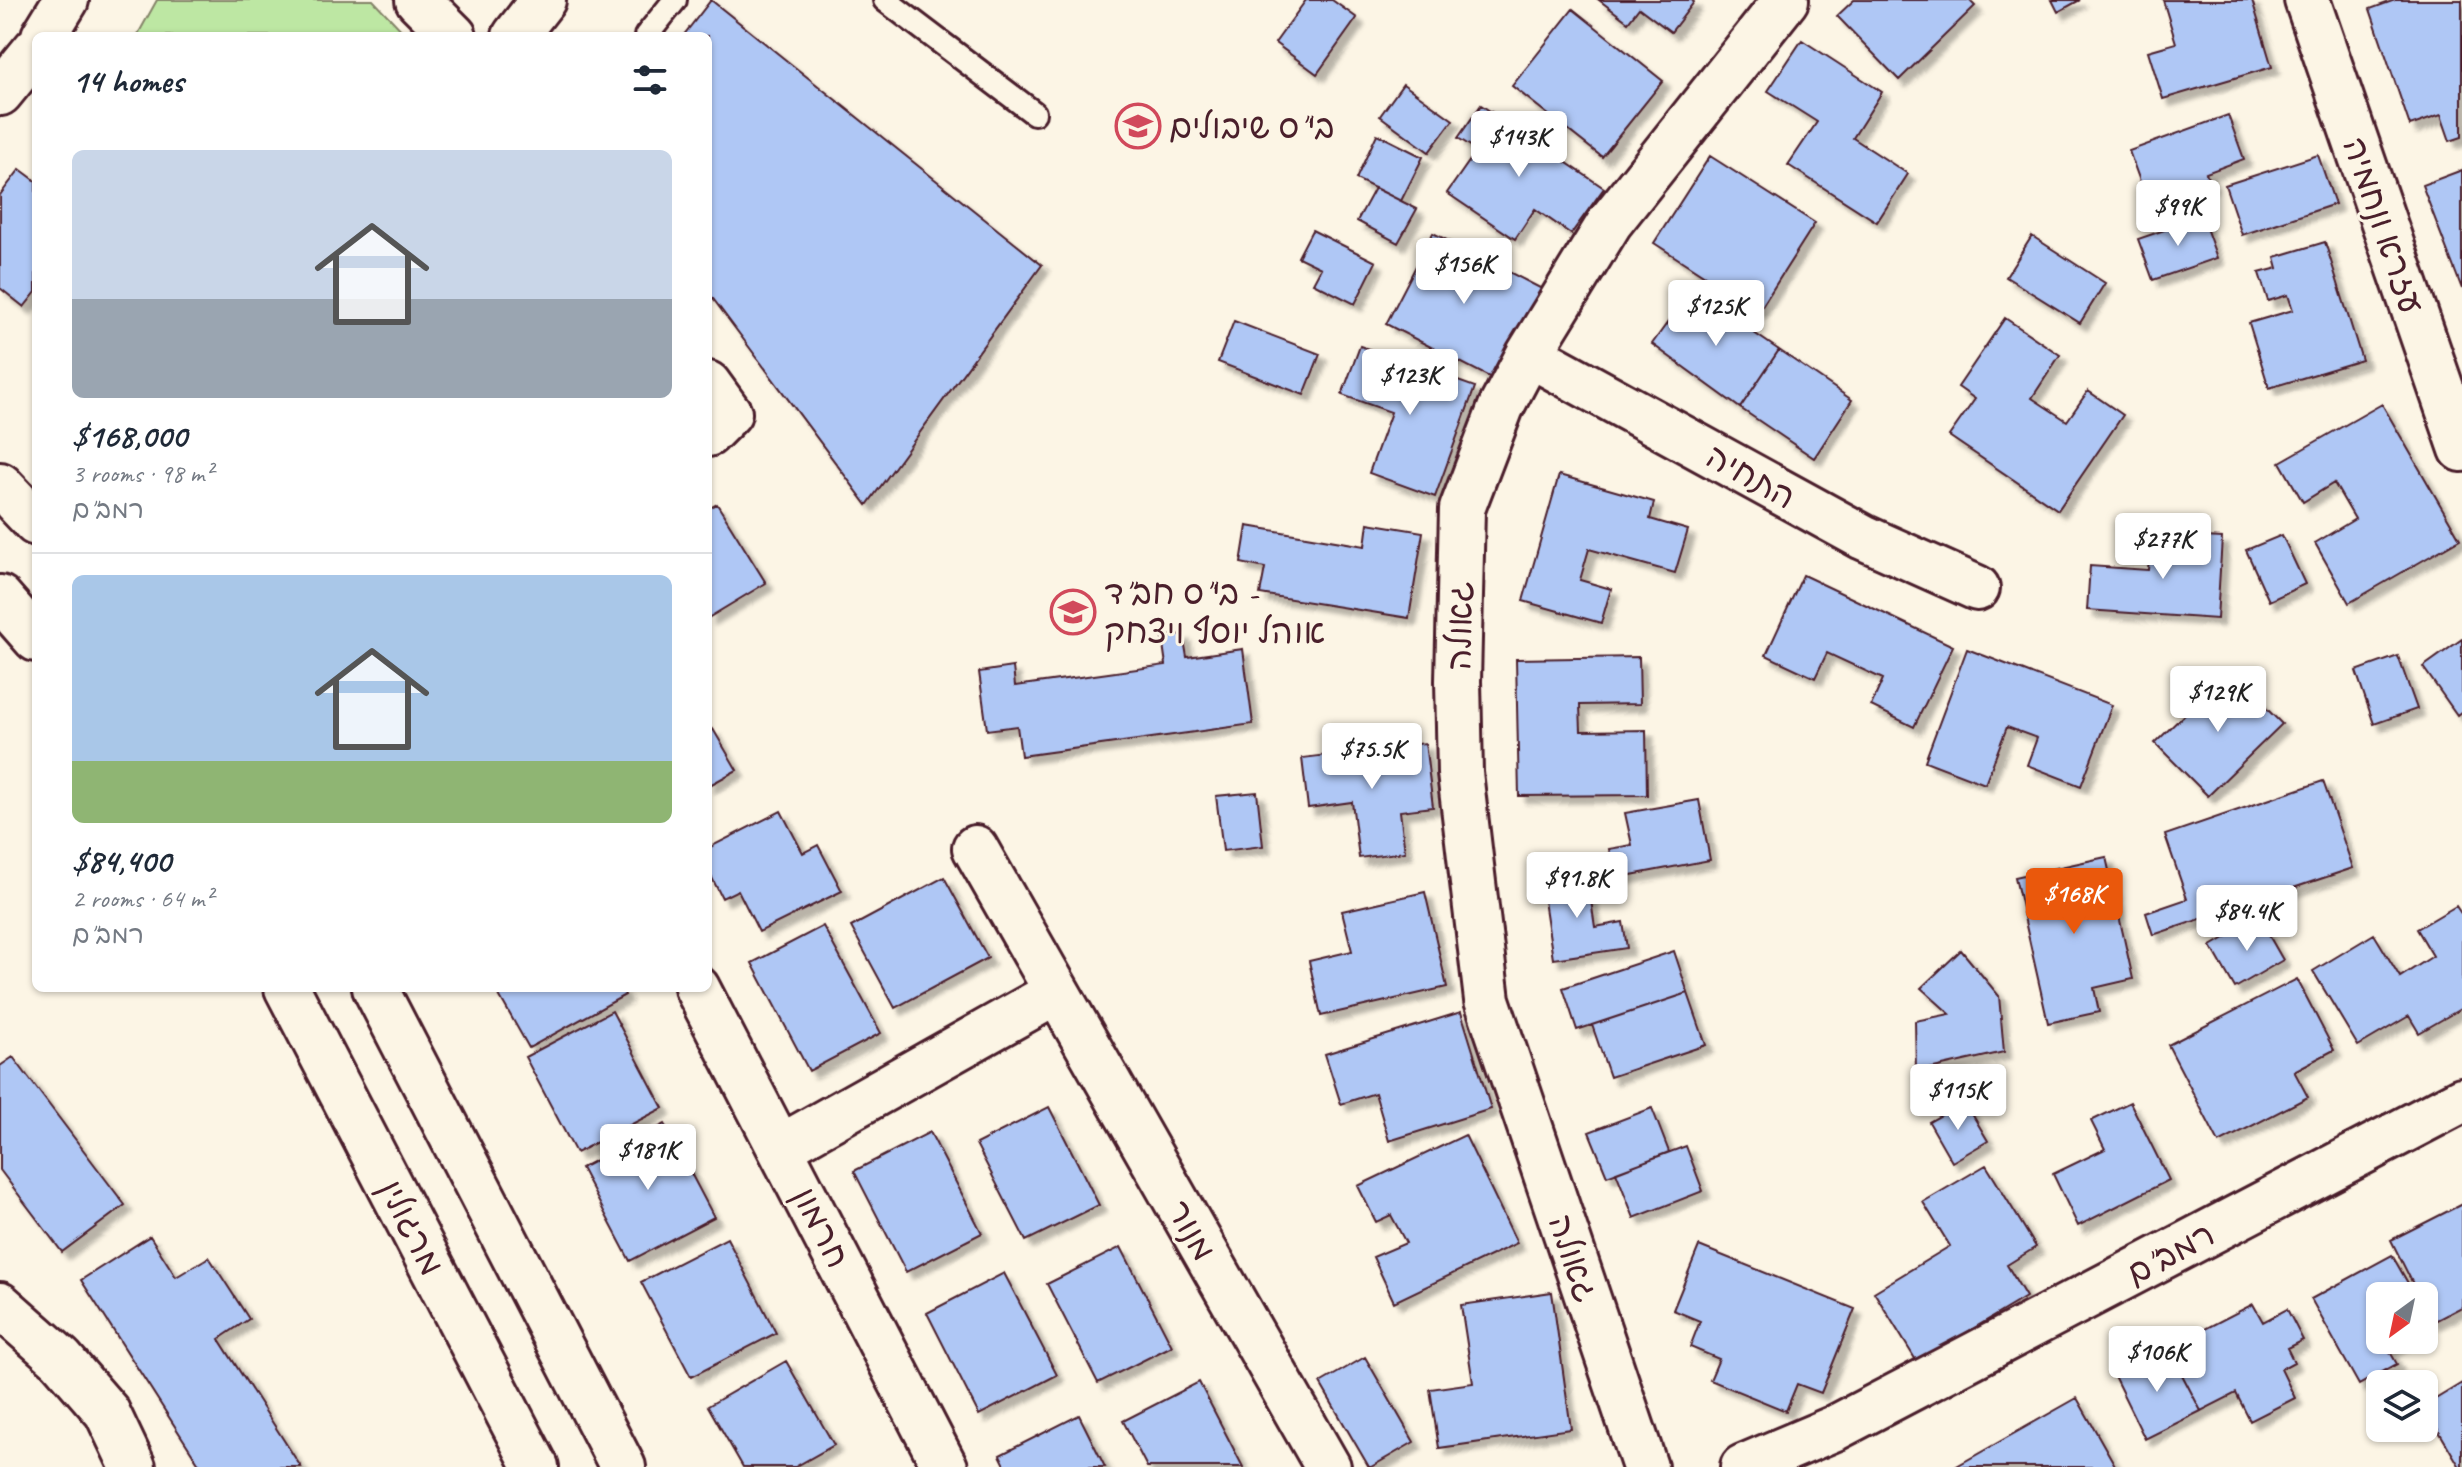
<!DOCTYPE html>
<meta charset="utf-8">
<style>
:root{--surface:#fff;--page:#f6f6f7;--text:#1f2937;--muted:#747a83;--line:#e0e1e3;--accent:#ea580c}
body{margin:0;font-family:Caveat,"Playpen Sans Hebrew",sans-serif;background:var(--page);color:var(--text);height:100vh;display:flex;flex-direction:column;font-size:30px;white-space:nowrap}
*{box-sizing:border-box;margin:0}
p{font-size:26px;color:var(--muted)}
.icon{flex:none;width:44px;height:44px;fill:none;stroke:currentColor;stroke-width:2;stroke-linecap:round;stroke-linejoin:round}
.map{position:relative;flex:1;overflow:hidden}
.sheet{position:absolute;left:32px;top:32px;width:680px;height:960px;display:flex;flex-direction:column;background:var(--surface);border-radius:12px;box-shadow:0 2px 6px #0004}
.sheet>*{flex:none}
.needle{width:52px;rotate:213deg}
.controls{position:absolute;left:2366px;top:1282px;display:grid;gap:16px}
.controls a{display:grid;place-items:center;width:72px;height:72px;border-radius:12px;background:var(--surface);box-shadow:0 2px 6px #0004;font-size:40px}
.price{position:absolute;translate:-50% -68px;padding:0 18px;border-radius:8px;background:#fff;color:#222;font-size:26px;line-height:52px;filter:drop-shadow(0 2px 4px #0008)}
.price::after{content:'';position:absolute;left:50%;top:48px;width:24px;height:18px;margin-left:-12px;background:inherit;clip-path:polygon(0 0,100% 0,50% 100%)}
.price.selected{background:var(--accent);color:#fff}
ul{padding:0;list-style:none}
li{display:grid;align-content:center;gap:16px;height:424px;padding:0 40px}
li+li{border-top:2px solid var(--line)}
li span{display:grid;place-items:center;height:248px;border-radius:12px;color:#555}
li>.icon{margin-inline-start:auto}
span .icon{width:144px;height:144px;fill:#fffc;stroke-width:1}
li b{font-size:34px}
h2{display:flex;justify-content:space-between;align-items:center;height:96px;padding:0 40px;font-size:34px}
.map>svg:first-child{display:block}
.green{fill:#bde7a3;stroke:#848367;stroke-width:2}
.building{fill:#afc7f5;stroke:#4a1f2b;stroke-width:2;filter:url(#shadow)}
.lines{fill:none;stroke-linecap:round;stroke-linejoin:round}
.lane-casing{stroke:#4a1f2b;stroke-width:28}
.street-casing{stroke:#4a1f2b;stroke-width:50}
.secondary-casing{stroke:#4a1f2b;stroke-width:50}
.lane{stroke:#fcf5e5;stroke-width:22}
.street{stroke:#fcf5e5;stroke-width:44}
.secondary{stroke:#fcf5e5;stroke-width:44}
.labels{text-anchor:middle;stroke-width:6;stroke-linejoin:round;paint-order:stroke}
.poi-label{font-size:34px;fill:#4a1f2b;stroke:#fcf5e5;text-anchor:start}
.street-label{font-size:34px;fill:#4a1f2b;stroke:#fcf5e5}
</style>
<div class="map">
<svg width="2462" height="1467" viewBox="0 0 2462 1467">
<defs>
<filter id="shadow"><feDropShadow dx="7" dy="7" stdDeviation="2" flood-color="#0004"/></filter>
</defs>
<rect width="100%" height="100%" fill="#fcf5e5"/>
<filter id="ink" filterUnits="userSpaceOnUse"><feTurbulence type="fractalNoise" baseFrequency=".0125" numOctaves="2"/><feDisplacementMap in="SourceGraphic" scale="16" xChannelSelector="R" yChannelSelector="G"/><feConvolveMatrix kernelMatrix="1 2 1 2 8 2 1 2 1" color-interpolation-filters="sRGB"/></filter>
<g filter="url(#ink)">
<!-- green -->
<path class="green" d="M 157,0 L 373,0 L 407,36 L 137,36 Z"/>
<!-- building -->
<path class="building" d="M 711,0 L 1042,265 L 867,505 L 708,292 L 708,36 L 683,36 Z
M 1306,0 L 1332,0 L 1357,18 L 1317,74 L 1275,43 Z
M 1599,0 L 1692,0 L 1694,2 L 1671,32 L 1639,8 L 1628,22 Z
M 1854,0 L 1969,0 L 1975,6 L 1899,80 L 1837,16 Z
M 2052,0 L 2080,0 L 2058,12 Z
M 2163,0 L 2252,0 L 2272,67 L 2163,99 L 2148,51 L 2176,43 Z
M 2395,0 L 2462,0 L 2462,137 L 2450,141 L 2441,115 L 2410,126 L 2370,9 Z
M 1573,9 L 1663,81 L 1602,157 L 1512,86 Z
M 1802,40 L 1882,92 L 1853,138 L 1908,174 L 1877,222 L 1788,165 L 1817,122 L 1768,91 Z
M 1403,84 L 1453,120 L 1429,152 L 1380,116 Z
M 1481,105 L 1604,188 L 1571,234 L 1535,209 L 1515,239 L 1447,193 L 1477,150 L 1458,138 Z
M 2228,115 L 2244,159 L 2206,173 L 2210,184 L 2149,206 L 2129,151 Z
M 1377,134 L 1423,157 L 1401,201 L 1356,179 Z
M 2318,155 L 2335,204 L 2242,235 L 2225,185 Z
M 1710,156 L 1815,223 L 1759,311 L 1654,243 Z
M 20,169 L 36,181 L 36,292 L 24,307 L 0,288 L 0,195 Z
M 2462,170 L 2462,289 L 2422,185 Z
M 1375,188 L 1417,209 L 1398,243 L 1357,221 Z
M 2202,217 L 2217,258 L 2153,280 L 2138,239 Z
M 1312,230 L 1376,262 L 1355,304 L 1313,283 L 1321,268 L 1298,257 Z
M 1433,233 L 1542,289 L 1495,380 L 1386,324 Z
M 2032,236 L 2105,283 L 2080,323 L 2006,277 Z
M 2325,242 L 2362,360 L 2269,388 L 2249,323 L 2293,310 L 2288,295 L 2268,301 L 2259,273 L 2278,268 L 2275,257 Z
M 1691,290 L 1779,350 L 1740,408 L 1652,344 Z
M 2005,318 L 2060,355 L 2032,398 L 2067,421 L 2088,391 L 2123,415 L 2058,510 L 1949,436 L 1975,399 L 1958,387 Z
M 1234,321 L 1320,354 L 1304,395 L 1218,362 Z
M 1360,346 L 1475,387 L 1435,497 L 1369,473 L 1391,412 L 1342,395 Z
M 1779,350 L 1852,400 L 1814,458 L 1740,408 Z
M 2382,404 L 2460,539 L 2349,603 L 2315,543 L 2355,519 L 2334,483 L 2303,502 L 2280,462 Z
M 1559,475 L 1654,502 L 1650,519 L 1688,530 L 1675,573 L 1589,549 L 1580,580 L 1611,589 L 1601,623 L 1523,601 Z
M 717,504 L 766,583 L 708,618 L 708,509 Z
M 1368,523 L 1423,532 L 1409,618 L 1260,594 L 1265,568 L 1241,563 L 1247,526 L 1365,546 Z
M 2151,534 L 2222,538 L 2217,619 L 2087,610 L 2090,566 L 2148,570 Z
M 2282,535 L 2305,584 L 2269,601 L 2246,550 Z
M 1803,575 L 1953,646 L 1914,727 L 1871,706 L 1883,679 L 1827,653 L 1815,678 L 1766,655 Z
M 1183,634 L 1187,657 L 1243,649 L 1253,724 L 1021,756 L 1017,726 L 987,730 L 979,672 L 1013,667 L 1015,686 L 1166,665 L 1162,637 Z
M 2462,639 L 2462,711 L 2457,715 L 2423,667 Z
M 1967,649 L 2112,705 L 2081,786 L 2027,765 L 2037,738 L 2007,727 L 1985,784 L 1925,761 Z
M 2398,656 L 2417,709 L 2374,724 L 2356,671 Z
M 1639,657 L 1640,704 L 1580,705 L 1581,731 L 1646,730 L 1647,795 L 1519,796 L 1516,659 Z
M 2229,671 L 2282,724 L 2208,796 L 2155,743 Z
M 713,729 L 737,770 L 708,786 L 708,732 Z
M 1425,743 L 1433,807 L 1400,811 L 1405,852 L 1359,858 L 1352,802 L 1308,808 L 1302,758 Z
M 2323,781 L 2353,868 L 2153,935 L 2146,913 L 2187,899 L 2165,835 Z
M 1257,792 L 1263,846 L 1223,851 L 1216,796 Z
M 1699,800 L 1710,860 L 1615,878 L 1609,849 L 1632,845 L 1625,813 Z
M 781,811 L 803,853 L 818,845 L 842,891 L 759,932 L 738,890 L 722,898 L 708,870 L 708,848 Z
M 2106,857 L 2133,979 L 2094,988 L 2099,1012 L 2048,1023 L 2015,877 Z
M 1587,874 L 1595,927 L 1623,922 L 1627,948 L 1553,959 L 1541,881 Z
M 944,877 L 988,958 L 895,1008 L 851,927 Z
M 1425,892 L 1447,987 L 1321,1016 L 1309,961 L 1352,951 L 1342,911 Z
M 2456,906 L 2462,915 L 2462,1008 L 2419,1033 L 2409,1016 L 2358,1046 L 2313,971 L 2374,934 L 2400,977 L 2433,956 L 2417,929 Z
M 2259,918 L 2283,960 L 2235,988 L 2211,946 Z
M 823,926 L 881,1033 L 809,1071 L 752,963 Z
M 1961,950 L 1999,996 L 2004,1052 L 1916,1072 L 1915,1021 L 1950,1014 L 1921,988 Z
M 1674,951 L 1688,993 L 1577,1030 L 1563,988 Z
M 2297,979 L 2334,1050 L 2294,1071 L 2308,1097 L 2219,1143 L 2168,1045 Z
M 495,988 L 621,988 L 625,995 L 529,1048 Z
M 1688,993 L 1706,1045 L 1610,1077 L 1592,1025 Z
M 612,1011 L 663,1108 L 576,1153 L 525,1057 Z
M 1461,1012 L 1491,1109 L 1389,1141 L 1375,1093 L 1341,1104 L 1325,1054 Z
M 13,1057 L 125,1205 L 62,1252 L 0,1170 L 0,1066 Z
M 1965,1102 L 1988,1141 L 1952,1162 L 1929,1122 Z
M 2130,1102 L 2169,1180 L 2078,1226 L 2053,1174 L 2105,1149 L 2091,1121 Z
M 1049,1107 L 1099,1205 L 1026,1241 L 976,1144 Z
M 1652,1108 L 1669,1152 L 1607,1176 L 1589,1132 Z
M 665,1124 L 714,1217 L 630,1261 L 581,1168 Z
M 930,1132 L 982,1233 L 906,1272 L 854,1171 Z
M 1465,1135 L 1517,1243 L 1394,1302 L 1373,1257 L 1406,1243 L 1391,1215 L 1376,1222 L 1358,1186 Z
M 1686,1146 L 1703,1191 L 1634,1218 L 1616,1172 Z
M 1986,1165 L 2036,1247 L 2007,1265 L 2026,1297 L 1917,1362 L 1874,1292 L 1950,1246 L 1923,1202 Z
M 2462,1204 L 2462,1307 L 2433,1322 L 2424,1305 L 2424,1296 L 2419,1296 L 2391,1240 Z
M 150,1236 L 176,1277 L 209,1257 L 249,1319 L 219,1339 L 301,1467 L 201,1467 L 81,1280 Z
M 727,1238 L 776,1333 L 691,1377 L 641,1282 Z
M 1699,1246 L 1855,1309 L 1821,1393 L 1797,1384 L 1786,1411 L 1710,1380 L 1719,1359 L 1690,1347 L 1700,1321 L 1673,1310 Z
M 1121,1247 L 1172,1346 L 1098,1383 L 1047,1284 Z
M 2392,1255 L 2413,1292 L 2406,1296 L 2380,1296 L 2380,1340 L 2407,1340 L 2389,1350 L 2397,1364 L 2359,1385 L 2311,1299 Z
M 1004,1273 L 1057,1375 L 979,1415 L 927,1313 Z
M 1552,1292 L 1571,1429 L 1439,1448 L 1430,1389 L 1473,1383 L 1461,1305 Z
M 2253,1304 L 2263,1322 L 2287,1309 L 2303,1340 L 2287,1348 L 2294,1362 L 2281,1369 L 2295,1398 L 2250,1421 L 2236,1393 L 2201,1411 L 2168,1348 Z
M 2168,1348 L 2201,1411 L 2145,1439 L 2114,1376 Z
M 1365,1357 L 1414,1442 L 1371,1467 L 1369,1467 L 1320,1383 Z
M 786,1361 L 834,1445 L 795,1467 L 743,1467 L 708,1406 Z
M 1199,1382 L 1243,1467 L 1147,1467 L 1123,1421 Z
M 2462,1383 L 2462,1467 L 2460,1467 L 2424,1406 Z
M 2077,1398 L 2116,1467 L 1955,1467 L 1999,1442 Z
M 1079,1415 L 1105,1467 L 1006,1467 L 1000,1455 Z"/>
<g class="lines">
<!-- lane casing -->
<g class="lane-casing">
<path id="lane" d="M 885,0 L 1034,113
M 646,36 L 675,0"/>
</g>
<!-- street casing -->
<g class="street-casing">
<path id="street" d="M 418,0 L 454,36
M 2307,0 L 2462,449
M 515,36 L 543,0
M 1529,354 L 1863,537 L 1977,588
M 708,384 L 729,413 L 708,434
M 975,848 L 1328,1467
M 697,988 L 945,1467
M 781,1147 L 1057,992
M 0,1305 L 61,1359 L 107,1412 L 133,1467
M 1645,1467 L 1487,1000 L 1460,773 L 1458,681 L 1462,509 L 1501,407 L 1529,354 L 1610,222 L 1786,0"/>
</g>
<!-- secondary casing -->
<g class="secondary-casing">
<path id="secondary" d="M 44,36 L 66,0
M 0,93 L 36,49
M 0,485 L 36,523
M 0,598 L 36,639
M 287,988 L 536,1467
M 375,988 L 623,1467
M 1743,1467 L 1835,1428 L 2462,1100"/>
</g>
<!-- lane -->
<use href="#lane" class="lane"/>
<!-- street -->
<use href="#street" class="street"/>
<!-- secondary -->
<use href="#secondary" class="secondary"/>
</g>
</g>
<!-- icons -->
<defs>
<g id="school-ring" transform="scale(2.3)"><circle r="9.5" fill="#fcf5e5" stroke="#d1495b" stroke-width="1.5"/><path d="M0-5L7-2L0 1L-7-2ZM-4 1L0 2.5L4 1V4Q0 6-4 4Z" fill="#d1495b"/></g>
</defs>
<g fill-rule="evenodd">
<use href="#school-ring" x="1138" y="126"/>
<use href="#school-ring" x="1073" y="612"/>
</g>
<g class="labels">
<!-- poi labels -->
<g class="poi-label">
<text x="1169" y="138">בי"ס שיבולים</text>
<text x="1104" y="604">בי"ס חב"ד -<tspan x="1104" dy="39">אוהל יוסף ויצחק</tspan></text>
</g>
<!-- street labels -->
<g class="street-label">
<text transform="translate(2384 225) rotate(71)" y="12">עזרא ונחמיה</text>
<text transform="translate(1751 476) rotate(29)" y="12">התחיה</text>
<text transform="translate(1459 626) rotate(-89)" y="12">גאולה</text>
<text transform="translate(412 1227) rotate(63)" y="12">מרגולין</text>
<text transform="translate(822 1227) rotate(63)" y="12">חרמון</text>
<text transform="translate(1192 1230) rotate(60)" y="12">מנור</text>
<text transform="translate(2170 1253) rotate(-28)" y="12">רמב"ם</text>
<text transform="translate(1574 1258) rotate(71)" y="12">גאולה</text>
</g>
</g>
</svg>
<div class="controls">
<a><svg class="needle" viewBox="-14 -14 28 28"><path d="M0-13l5 13h-10z" fill="#e53935"/><path d="M0 13l5-13h-10z" fill="#747a83"/></svg></a>
<a><svg class="icon" aria-label="layers" viewBox="0 0 24 24"><path d="M12 4l9 5-9 5-9-5zM3 14l9 5 9-5"/></svg></a>
</div>
<b class="price" style="left:1519px;top:179px">$143K</b>
<b class="price" style="left:2178px;top:248px">$99K</b>
<b class="price" style="left:1464px;top:306px">$156K</b>
<b class="price" style="left:1716px;top:348px">$125K</b>
<b class="price" style="left:1410px;top:417px">$123K</b>
<b class="price" style="left:2163px;top:581px">$277K</b>
<b class="price" style="left:2218px;top:734px">$129K</b>
<b class="price" style="left:1372px;top:791px">$75.5K</b>
<b class="price" style="left:1577px;top:920px">$91.8K</b>
<b class="price selected" style="left:2074px;top:936px">$168K</b>
<b class="price" style="left:2247px;top:953px">$84.4K</b>
<b class="price" style="left:1958px;top:1132px">$115K</b>
<b class="price" style="left:648px;top:1192px">$181K</b>
<b class="price" style="left:2157px;top:1394px">$106K</b>
<section class="sheet">
<h2>14 homes<svg class="icon" aria-label="filters" viewBox="0 0 24 24"><path d="M4 7h16M4 17h16"/><circle cx="9" cy="7" r="2"/><circle cx="15" cy="17" r="2"/></svg></h2>
<ul>
<li><span style="background:linear-gradient(#c9d6e8 60%,#9aa5b1 0)"><svg class="icon" aria-label="home" viewBox="0 0 24 24"><path d="M3 11l9-7 9 7M6 9v11h12V9"/></svg></span><div><b>$168,000</b><p>3 rooms · 98 m²</p><p>רמב&quot;ם</p></div></li>
<li><span style="background:linear-gradient(#a9c7e8 75%,#8fb573 0)"><svg class="icon" aria-label="home" viewBox="0 0 24 24"><path d="M3 11l9-7 9 7M6 9v11h12V9"/></svg></span><div><b>$84,400</b><p>2 rooms · 64 m²</p><p>רמב&quot;ם</p></div></li>
</ul>
</section>
</div>
